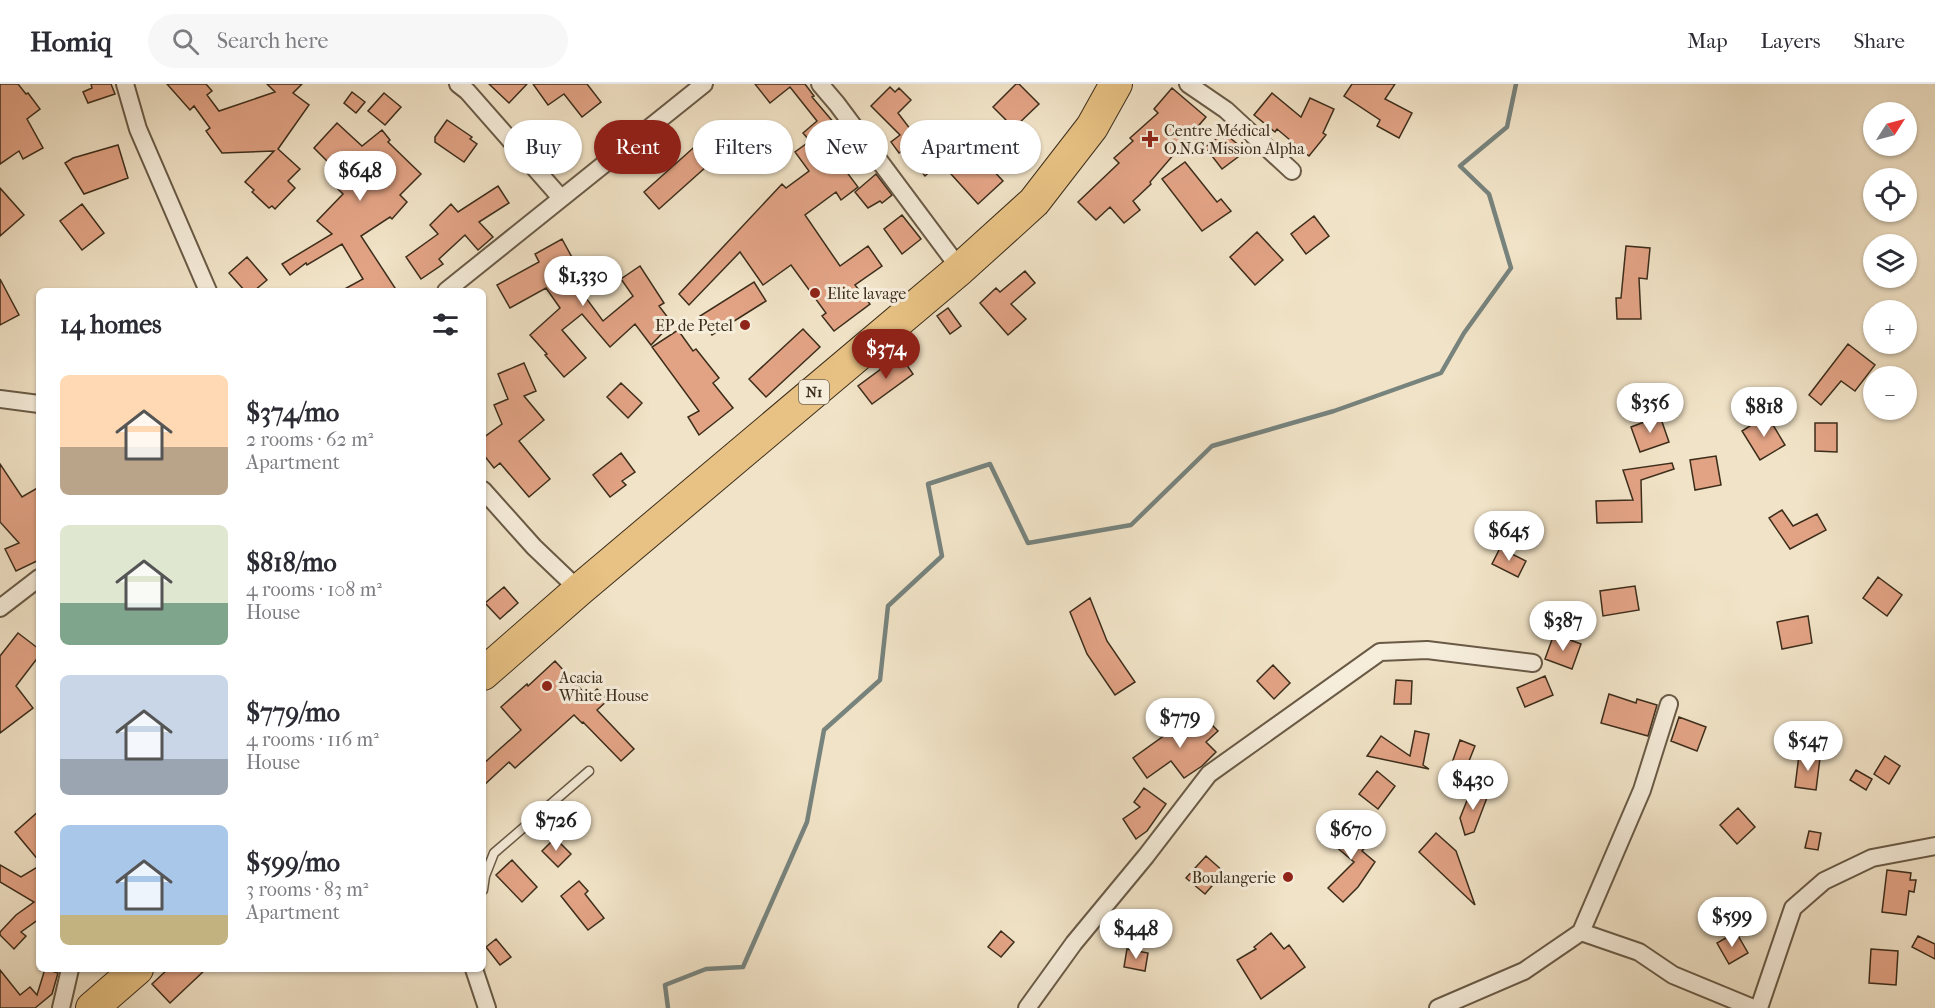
<!DOCTYPE html>
<meta charset="utf-8">
<style>
:root{--surface:#fff;--page:#f7f7f7;--text:#2b2b33;--muted:#7c7c81;--line:#e1e1e2;--accent:#8f2418}
body{margin:0;font-family:"IM FELL French Canon",serif;background:var(--page);color:var(--text);height:100vh;display:flex;flex-direction:column;font-size:22px;white-space:nowrap}
*{box-sizing:border-box;margin:0}
p{font-size:20px;color:var(--muted)}
.icon{flex:none;width:33px;height:33px;fill:none;stroke:currentColor;stroke-width:2;stroke-linecap:round;stroke-linejoin:round}
.map{position:relative;flex:1;overflow:hidden}
.details{position:absolute;left:36px;top:204px;width:450px;height:684px;display:flex;flex-direction:column;background:var(--surface);border-radius:9px;box-shadow:0 2px 4px #0004}
.details>*{flex:none}
.hud{position:absolute;left:504px;top:36px;width:570px;height:54px;display:flex;gap:12px}
.needle{width:39px;rotate:54deg}
.controls{position:absolute;left:1863px;top:18px;display:grid;gap:12px}
.controls a{display:grid;place-items:center;width:54px;height:54px;border-radius:50%;background:var(--surface);box-shadow:0 2px 4px #0004;font-size:30px}
.price{position:absolute;translate:-50% -51px;padding:0 14px;border-radius:21px;background:#fff;color:#222;font-size:20px;line-height:39px;filter:drop-shadow(0 2px 3px #0008)}
.price::after{content:'';position:absolute;left:50%;top:36px;width:18px;height:14px;margin-left:-9px;background:inherit;clip-path:polygon(0 0,100% 0,50% 100%)}
.price.active{background:var(--accent);color:#fff}
ul{padding:0;list-style:none}
li{display:flex;align-items:center;gap:18px;height:150px;padding:0 24px}
li span{display:grid;place-items:center;flex:none;width:168px;height:120px;border-radius:9px;color:#555}
li>.icon{margin-inline-start:auto}
span .icon{width:72px;height:72px;fill:#fffc;stroke-width:1}
li b{font-size:26px}
h2{display:flex;justify-content:space-between;align-items:center;height:72px;padding:0 24px;font-size:26px}
.tag{padding:0 21px;border-radius:27px;background:var(--surface);box-shadow:0 2px 4px #0004;font-size:21px;line-height:54px}
.tag.active{background:var(--accent);color:#fff}
header{display:flex;align-items:center;gap:36px;box-sizing:border-box;height:84px;padding:0 30px;background:var(--surface);border-bottom:2px solid var(--line)}
header strong{font-size:28px}
nav{display:flex;gap:33px;margin-inline-start:auto;font-size:21px}
.search{width:420px;height:54px;background:var(--page);display:flex;align-items:center;gap:15px;box-sizing:border-box;padding:0 21px;border-radius:33px;color:var(--muted);font-size:22px}
.map>svg:first-child{display:block}
.lines{fill:none;stroke-linecap:round;stroke-linejoin:round}
.stream{stroke:#77837d;stroke-width:4.5}
.building{fill:#e2a385;stroke:#3c2d1b;stroke-width:1.5}
.lane-casing{stroke:#695a46;stroke-width:11}
.street-casing{stroke:#695a46;stroke-width:20}
.highway-casing{stroke:#3c2d1b;stroke-width:34}
.lane{stroke:#f6eddb;stroke-width:8}
.street{stroke:#f6eddb;stroke-width:16}
.highway{stroke:#e8c284;stroke-width:32}
.poi-dot{fill:#8f2418;stroke:#f6eddb;stroke-width:2}
.labels{text-anchor:middle;stroke-width:6;stroke-linejoin:round;paint-order:stroke}
.shield{fill:#f6eddb;stroke:#746755;stroke-width:1.5}
.shield-label{font-size:15px;font-weight:bold;fill:#3c2d1b}
.poi-label{font-size:16px;fill:#3c2d1b;stroke:#f6eddb;text-anchor:start}
</style>
<header>
<strong>Homiq</strong>
<div class="search"><svg class="icon" aria-label="search" viewBox="0 0 24 24"><circle cx="10" cy="10" r="6"/><path d="M15 15l6 6"/></svg>Search here</div>
<nav><a>Map</a><a>Layers</a><a>Share</a></nav>
</header>
<div class="map">
<svg width="1935" height="924" viewBox="0 0 1935 924">
<rect width="100%" height="100%" fill="#f1e3c7"/>
<filter id="stains"><feTurbulence type="fractalNoise" baseFrequency=".00333" numOctaves="4"/><feColorMatrix values="0 0 0 0 .2 0 0 0 0 .09 0 0 0 0 .02 0 0 0 .5 -.17"/></filter>
<radialGradient id="worn" r=".72"><stop offset=".6" stop-color="#630" stop-opacity="0"/><stop offset="1" stop-color="#630" stop-opacity=".3"/></radialGradient>
<g class="lines">
<!-- stream -->
<path class="stream" d="M 668,924 L 665,901 L 706,885 L 743,883 L 807,738 L 824,646 L 880,596 L 888,522 L 942,472 L 928,400 L 990,380 L 1028,459 L 1131,441 L 1212,362 L 1334,327 L 1441,289 L 1464,249 L 1511,184 L 1489,110 L 1460,82 L 1507,43 L 1516,0"/>
</g>
<!-- building -->
<path class="building" d="M 0,0 L 18,0 L 26,10 L 28,9 L 40,25 L 27,35 L 43,64 L 23,75 L 19,67 L 0,80 Z
M 91,0 L 111,0 L 115,10 L 88,19 L 83,8 L 92,4 Z
M 167,0 L 206,0 L 212,7 L 207,11 L 219,27 L 275,8 L 267,0 L 302,0 L 293,9 L 309,21 L 278,65 L 300,85 L 288,97 L 295,104 L 275,125 L 272,122 L 269,124 L 252,108 L 254,106 L 245,98 L 274,67 L 222,69 L 206,47 L 210,44 L 194,22 L 190,26 Z
M 489,0 L 527,0 L 509,19 Z
M 533,0 L 587,0 L 601,18 L 582,33 L 564,10 L 548,21 Z
M 755,0 L 805,0 L 814,12 L 812,13 L 846,53 L 830,66 L 858,103 L 841,116 L 836,108 L 805,131 L 840,182 L 868,162 L 882,182 L 855,201 L 870,220 L 834,247 L 822,232 L 826,229 L 791,181 L 763,201 L 740,168 L 689,221 L 679,210 L 782,100 L 786,104 L 809,87 L 795,68 L 810,57 L 803,49 L 817,37 L 790,3 L 770,19 Z
M 1016,0 L 1019,0 L 1039,20 L 1014,44 L 993,23 Z
M 1352,0 L 1395,0 L 1385,15 L 1412,29 L 1399,54 L 1377,42 L 1380,36 L 1344,12 Z
M 890,3 L 895,8 L 899,4 L 911,16 L 898,29 L 920,58 L 929,51 L 947,72 L 925,92 L 903,66 L 899,69 L 891,58 L 900,51 L 871,22 Z
M 1172,4 L 1206,33 L 1150,98 L 1151,100 L 1133,117 L 1140,126 L 1124,139 L 1110,123 L 1096,136 L 1078,118 L 1119,79 L 1114,74 L 1133,57 L 1130,54 L 1158,29 L 1154,25 Z
M 352,8 L 365,18 L 356,29 L 344,19 Z
M 384,9 L 401,23 L 385,41 L 368,27 Z
M 1272,9 L 1301,33 L 1310,14 L 1334,25 L 1323,49 L 1326,51 L 1309,72 L 1277,45 L 1275,48 L 1254,31 Z
M 447,36 L 472,53 L 470,55 L 477,60 L 464,78 L 435,58 L 435,53 Z
M 553,37 L 578,71 L 561,82 L 536,50 Z
M 337,39 L 362,62 L 382,46 L 390,56 L 388,58 L 421,90 L 400,111 L 407,118 L 392,135 L 390,133 L 361,152 L 397,207 L 341,207 L 363,195 L 342,160 L 307,181 L 306,179 L 290,191 L 282,180 L 332,150 L 317,137 L 343,110 L 336,103 L 345,95 L 314,64 Z
M 1224,49 L 1246,67 L 1222,85 L 1205,63 Z
M 701,57 L 716,74 L 659,125 L 644,108 Z
M 118,61 L 128,94 L 84,110 L 65,79 L 73,74 Z
M 975,67 L 1003,97 L 978,120 L 951,90 Z
M 1185,78 L 1217,118 L 1221,115 L 1231,127 L 1202,147 L 1162,95 Z
M 876,90 L 892,111 L 882,119 L 880,117 L 868,124 L 855,108 Z
M 498,102 L 509,119 L 479,138 L 493,153 L 478,166 L 465,151 L 439,175 L 443,180 L 421,195 L 406,173 L 438,150 L 430,141 L 451,120 L 458,128 Z
M 0,104 L 24,131 L 0,152 Z
M 82,120 L 104,149 L 82,166 L 60,137 Z
M 902,131 L 921,155 L 902,170 L 884,145 Z
M 1314,132 L 1329,152 L 1306,170 L 1291,150 Z
M 1257,148 L 1283,176 L 1255,201 L 1230,173 Z
M 562,155 L 574,177 L 563,183 L 603,237 L 633,212 L 621,195 L 640,182 L 664,219 L 659,222 L 672,239 L 651,261 L 635,240 L 610,263 L 582,230 L 562,246 L 586,274 L 564,293 L 545,271 L 547,270 L 530,251 L 560,224 L 546,204 L 510,224 L 497,201 L 539,178 L 535,170 Z
M 1626,162 L 1650,164 L 1647,195 L 1639,194 L 1641,235 L 1617,235 L 1616,214 L 1621,214 Z
M 247,173 L 267,196 L 254,207 L 245,207 L 229,189 Z
M 1025,187 L 1035,199 L 1011,220 L 1026,235 L 1008,251 L 980,219 L 996,204 L 1000,208 Z
M 0,195 L 19,231 L 0,241 Z
M 754,198 L 766,217 L 712,251 L 700,232 Z
M 948,224 L 961,242 L 950,250 L 937,232 Z
M 803,245 L 820,263 L 766,313 L 749,295 Z
M 678,246 L 693,267 L 696,265 L 719,294 L 713,299 L 733,324 L 699,351 L 688,333 L 699,327 L 652,263 Z
M 1848,260 L 1875,281 L 1855,307 L 1841,297 L 1821,321 L 1809,311 Z
M 900,271 L 913,290 L 872,320 L 858,302 Z
M 524,279 L 536,307 L 524,312 L 544,336 L 519,357 L 550,395 L 529,413 L 500,379 L 494,384 L 483,370 L 483,354 L 502,340 L 494,321 L 508,315 L 498,290 Z
M 621,299 L 642,319 L 628,334 L 607,313 Z
M 1767,331 L 1785,361 L 1760,376 L 1742,347 Z
M 1660,332 L 1669,358 L 1640,368 L 1631,343 Z
M 1815,339 L 1837,339 L 1837,368 L 1815,367 Z
M 621,369 L 635,388 L 622,397 L 626,401 L 610,413 L 593,391 Z
M 1716,372 L 1721,401 L 1695,406 L 1690,376 Z
M 1672,379 L 1674,385 L 1641,396 L 1642,438 L 1597,439 L 1596,417 L 1633,416 L 1623,386 Z
M 0,380 L 22,413 L 39,403 L 39,476 L 16,487 L 5,465 L 19,459 L 0,438 Z
M 1782,426 L 1793,442 L 1817,430 L 1826,446 L 1790,465 L 1769,434 Z
M 1500,464 L 1526,477 L 1518,493 L 1492,480 Z
M 1878,493 L 1902,511 L 1887,532 L 1863,514 Z
M 1635,502 L 1639,526 L 1603,532 L 1600,507 Z
M 504,503 L 518,519 L 500,535 L 485,519 Z
M 1090,514 L 1107,557 L 1135,598 L 1115,611 L 1087,570 L 1070,528 Z
M 1808,532 L 1812,559 L 1782,565 L 1777,538 Z
M 18,549 L 39,565 L 39,572 L 16,602 L 33,624 L 0,649 L 0,572 Z
M 1554,550 L 1581,560 L 1572,585 L 1545,575 Z
M 555,577 L 588,613 L 597,605 L 608,616 L 597,626 L 634,665 L 621,677 L 583,638 L 582,639 L 574,631 L 515,684 L 509,678 L 483,702 L 483,680 L 521,646 L 501,623 L 527,600 L 528,602 Z
M 1273,581 L 1290,599 L 1274,615 L 1257,597 Z
M 1545,592 L 1553,611 L 1525,623 L 1517,604 Z
M 1396,596 L 1412,597 L 1411,620 L 1394,620 Z
M 1609,610 L 1636,619 L 1637,615 L 1657,621 L 1648,652 L 1601,639 Z
M 1201,630 L 1218,647 L 1206,658 L 1216,668 L 1202,682 L 1184,694 L 1171,677 L 1147,694 L 1133,674 L 1179,641 L 1184,647 Z
M 1679,633 L 1706,643 L 1697,667 L 1671,657 Z
M 1415,647 L 1429,650 L 1423,681 L 1429,685 L 1367,672 L 1381,652 L 1410,672 Z
M 1460,656 L 1475,662 L 1467,682 L 1473,684 L 1465,706 L 1445,699 Z
M 1799,671 L 1820,674 L 1816,706 L 1795,703 Z
M 1885,672 L 1900,682 L 1889,700 L 1874,690 Z
M 1856,686 L 1872,695 L 1866,706 L 1850,696 Z
M 1377,687 L 1395,702 L 1378,725 L 1359,710 Z
M 1144,704 L 1166,720 L 1147,747 L 1136,755 L 1123,735 L 1140,723 L 1134,718 Z
M 1472,704 L 1488,711 L 1474,748 L 1465,751 L 1460,734 Z
M 1738,724 L 1755,743 L 1737,760 L 1720,741 Z
M 39,727 L 39,777 L 15,748 Z
M 1346,738 L 1370,758 L 1362,767 L 1375,778 L 1358,803 L 1343,818 L 1328,804 L 1354,778 L 1329,757 Z
M 1809,747 L 1821,749 L 1818,766 L 1805,764 Z
M 1436,749 L 1456,767 L 1475,821 L 1419,768 Z
M 555,754 L 571,770 L 558,783 L 542,767 Z
M 1206,772 L 1224,788 L 1205,810 L 1186,794 Z
M 512,776 L 537,803 L 522,818 L 496,791 Z
M 0,781 L 21,793 L 39,782 L 39,835 L 21,848 L 26,852 L 14,865 L 0,851 L 0,848 L 16,831 L 34,818 L 0,798 Z
M 1887,786 L 1911,789 L 1910,796 L 1916,796 L 1914,808 L 1909,807 L 1906,831 L 1882,828 Z
M 579,797 L 588,807 L 585,810 L 604,834 L 588,846 L 561,812 Z
M 1001,847 L 1014,858 L 1001,873 L 988,863 Z
M 1736,848 L 1748,869 L 1729,880 L 1717,859 Z
M 1271,849 L 1284,865 L 1289,861 L 1305,883 L 1261,915 L 1237,876 L 1256,865 L 1254,863 Z
M 1918,852 L 1935,860 L 1935,875 L 1912,863 Z
M 496,855 L 511,873 L 500,881 L 486,863 Z
M 1127,865 L 1148,869 L 1145,887 L 1124,883 Z
M 1871,865 L 1898,867 L 1896,901 L 1869,899 Z
M 45,885 L 58,889 L 52,910 L 35,924 L 0,924 L 0,886 L 20,911 L 30,903 L 37,911 Z
M 168,885 L 206,885 L 170,919 L 152,900 Z"/>
<g class="lines">
<!-- lane casing -->
<g class="lane-casing">
<path id="lane" d="M 483,806 L 485,792 L 494,769 L 589,687"/>
</g>
<!-- street casing -->
<g class="street-casing">
<path id="street" d="M 125,0 L 138,45 L 208,207
M 458,0 L 467,7 L 561,114
M 820,0 L 837,20 L 960,185
M 1188,0 L 1226,26 L 1292,87
M 446,207 L 704,0
M 0,315 L 39,320
M 483,406 L 534,463 L 579,506
M 0,524 L 39,494
M 1581,848 L 1639,868 L 1673,891 L 1753,924
M 474,885 L 487,924
M 61,924 L 70,885
M 1027,924 L 1074,859 L 1146,772 L 1209,690 L 1380,568 L 1427,566 L 1533,579
M 1438,924 L 1524,887 L 1581,848 L 1642,706 L 1669,620
M 1759,924 L 1793,824 L 1824,797 L 1872,774 L 1935,762"/>
</g>
<!-- highway casing -->
<g class="highway-casing">
<path id="highway" d="M 483,590 L 579,506 L 960,185 L 1034,118 L 1092,43 L 1116,0
M 92,924 L 137,885"/>
</g>
<!-- lane -->
<use href="#lane" class="lane"/>
<!-- street -->
<use href="#street" class="street"/>
<!-- highway -->
<use href="#highway" class="highway"/>
</g>
<!-- markers -->
<g class="poi-dot">
<path d="M1147 46h6v6h6v6h-6v6h-6v-6h-6v-6h6z"/>
<circle cx="815" cy="209" r="6"/>
<circle cx="745" cy="241" r="6"/>
<circle cx="547" cy="602" r="6"/>
<circle cx="1288" cy="793" r="6"/>
</g>
<g class="labels">
<!-- shield labels -->
<rect class="shield" x="799" y="296" width="30" height="24" rx="4.5"/>
<g class="shield-label">
<text x="814" y="313">N1</text>
</g>
<!-- poi labels -->
<g class="poi-label">
<text x="1164" y="52">Centre Médical<tspan x="1164" dy="18">O.N.G Mission Alpha</tspan></text>
<text x="827" y="215">Elite lavage</text>
<text x="733" y="247" text-anchor="end">EP de Petel</text>
<text x="559" y="599">Acacia<tspan x="559" dy="18">White House</tspan></text>
<text x="1276" y="799" text-anchor="end">Boulangerie</text>
</g>
</g>
<rect width="100%" height="100%" filter="url(#stains)"/>
<rect width="100%" height="100%" fill="url(#worn)"/>
</svg>
<div class="controls">
<a><svg class="needle" viewBox="-14 -14 28 28"><path d="M0-13l5 13h-10z" fill="#e53935"/><path d="M0 13l5-13h-10z" fill="#7c7c81"/></svg></a>
<a><svg class="icon" aria-label="locate" viewBox="0 0 24 24"><circle cx="12" cy="12" r="6"/><path d="M12 2v4M12 18v4M2 12h4M18 12h4"/></svg></a>
<a><svg class="icon" aria-label="layers" viewBox="0 0 24 24"><path d="M12 4l9 5-9 5-9-5zM3 14l9 5 9-5"/></svg></a>
<a>+</a>
<a>−</a>
</div>
<b class="price" style="left:360px;top:118px">$648</b>
<b class="price" style="left:583px;top:223px">$1,330</b>
<b class="price active" style="left:886px;top:296px">$374</b>
<b class="price" style="left:1650px;top:350px">$356</b>
<b class="price" style="left:1764px;top:354px">$818</b>
<b class="price" style="left:1509px;top:478px">$645</b>
<b class="price" style="left:1563px;top:568px">$387</b>
<b class="price" style="left:1180px;top:665px">$779</b>
<b class="price" style="left:1808px;top:688px">$547</b>
<b class="price" style="left:1473px;top:727px">$430</b>
<b class="price" style="left:556px;top:768px">$726</b>
<b class="price" style="left:1351px;top:777px">$670</b>
<b class="price" style="left:1732px;top:864px">$599</b>
<b class="price" style="left:1136px;top:876px">$448</b>
<div class="hud">
<a class="tag">Buy</a>
<a class="tag active">Rent</a>
<a class="tag">Filters</a>
<a class="tag">New</a>
<a class="tag">Apartment</a>
</div>
<section class="details">
<h2>14 homes<svg class="icon" aria-label="filters" viewBox="0 0 24 24"><path d="M4 7h16M4 17h16"/><circle cx="9" cy="7" r="2"/><circle cx="15" cy="17" r="2"/></svg></h2>
<ul>
<li><span style="background:linear-gradient(#ffd9b3 60%,#b9a48a 0)"><svg class="icon" aria-label="home" viewBox="0 0 24 24"><path d="M3 11l9-7 9 7M6 9v11h12V9"/></svg></span><div><b>$374/mo</b><p>2 rooms · 62 m²</p><p>Apartment</p></div></li>
<li><span style="background:linear-gradient(#dfe7d0 65%,#7fa58c 0)"><svg class="icon" aria-label="home" viewBox="0 0 24 24"><path d="M3 11l9-7 9 7M6 9v11h12V9"/></svg></span><div><b>$818/mo</b><p>4 rooms · 108 m²</p><p>House</p></div></li>
<li><span style="background:linear-gradient(#c9d6e8 70%,#9aa5b1 0)"><svg class="icon" aria-label="home" viewBox="0 0 24 24"><path d="M3 11l9-7 9 7M6 9v11h12V9"/></svg></span><div><b>$779/mo</b><p>4 rooms · 116 m²</p><p>House</p></div></li>
<li><span style="background:linear-gradient(#a9c7e8 75%,#c2b280 0)"><svg class="icon" aria-label="home" viewBox="0 0 24 24"><path d="M3 11l9-7 9 7M6 9v11h12V9"/></svg></span><div><b>$599/mo</b><p>3 rooms · 83 m²</p><p>Apartment</p></div></li>
</ul>
</section>
</div>
